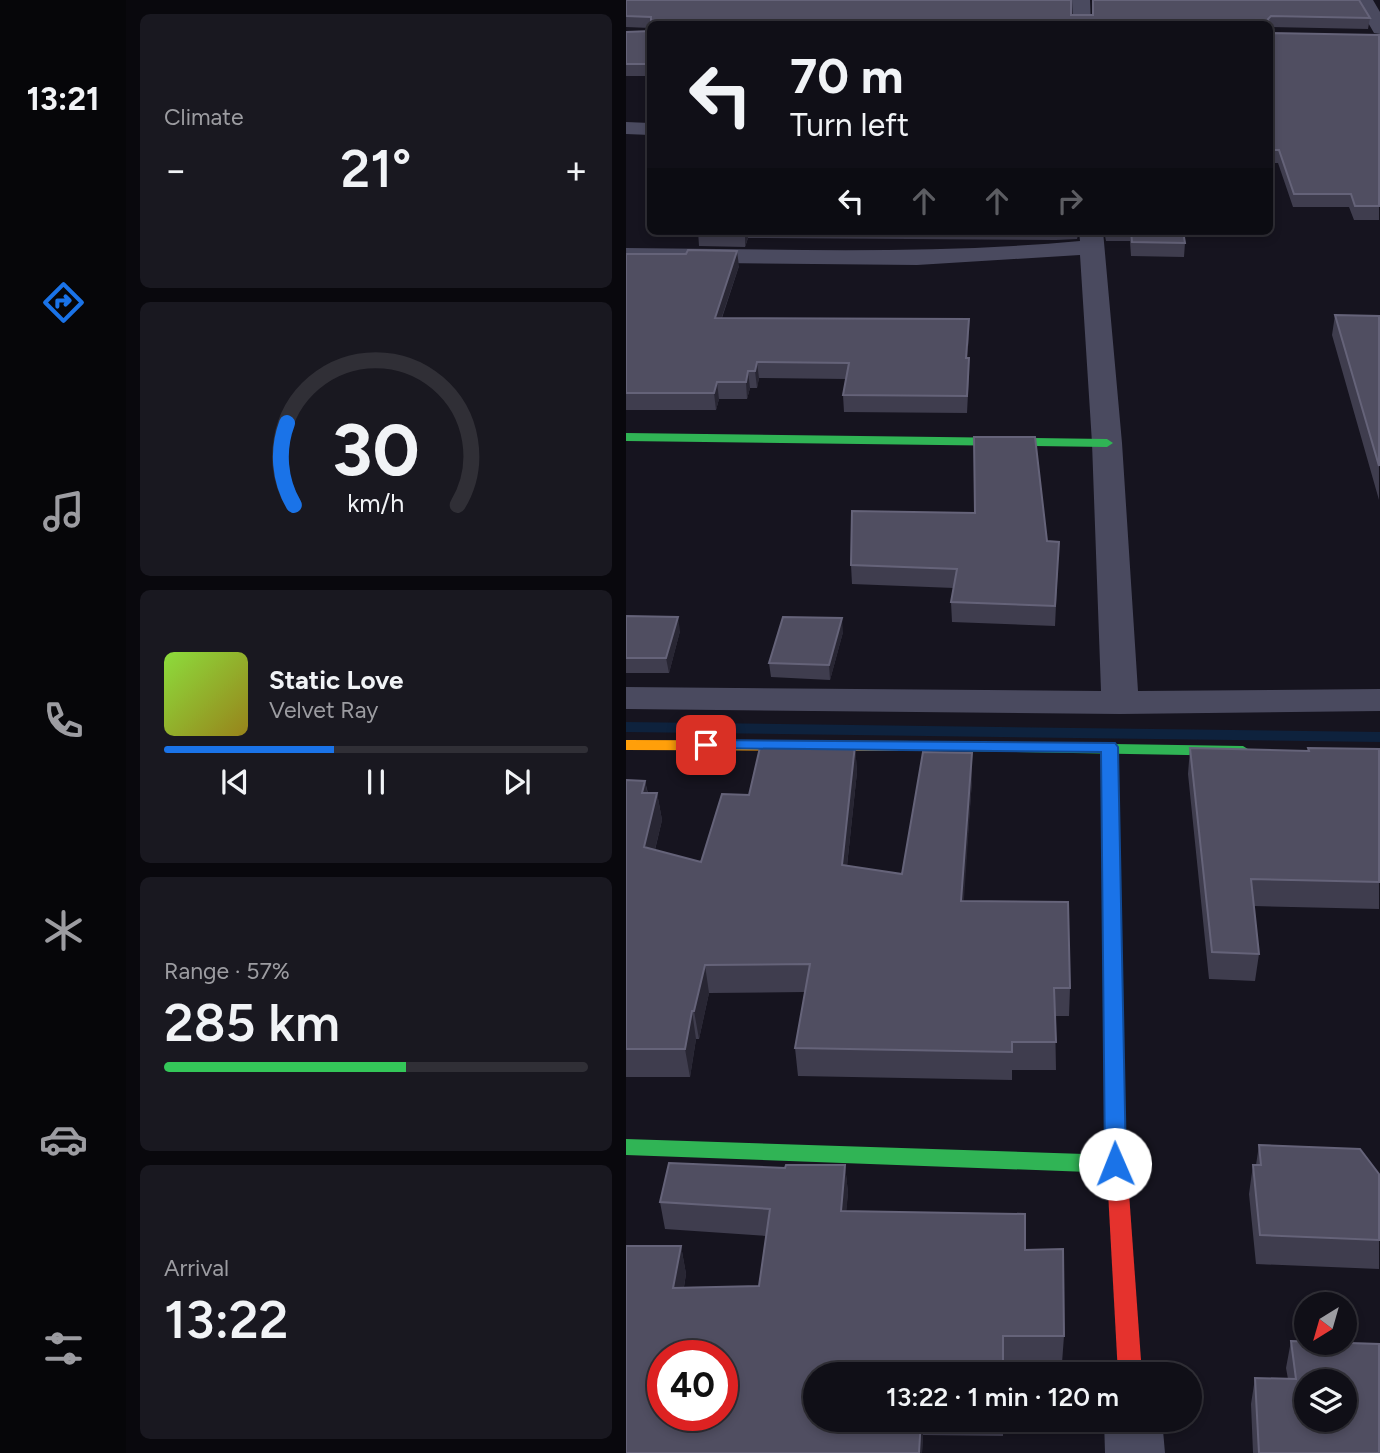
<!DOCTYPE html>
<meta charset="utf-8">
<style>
body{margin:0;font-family:Figtree,sans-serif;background:#191820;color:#f1f3f6;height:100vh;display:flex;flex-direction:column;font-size:26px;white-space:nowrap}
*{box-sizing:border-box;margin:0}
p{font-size:23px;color:#9c9ca1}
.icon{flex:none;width:38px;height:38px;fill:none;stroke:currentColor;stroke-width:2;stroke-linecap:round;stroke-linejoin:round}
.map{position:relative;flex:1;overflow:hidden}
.details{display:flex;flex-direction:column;gap:14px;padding:14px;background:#09080d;width:500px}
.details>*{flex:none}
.top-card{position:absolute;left:21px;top:21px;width:626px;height:214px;border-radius:10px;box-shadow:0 4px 10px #0003,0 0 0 2px #302f36;background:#100f17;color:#f1f3f6;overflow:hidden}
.needle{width:46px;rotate:217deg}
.buttons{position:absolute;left:668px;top:1292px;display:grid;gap:14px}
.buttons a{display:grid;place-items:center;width:63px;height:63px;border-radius:50%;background:#100f17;box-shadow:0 4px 10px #0003,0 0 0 2px #302f36;font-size:35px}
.speed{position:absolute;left:21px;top:1340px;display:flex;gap:14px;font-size:35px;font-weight:700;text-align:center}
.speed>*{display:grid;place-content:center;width:91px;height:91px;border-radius:50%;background:#100f17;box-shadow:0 4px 10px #0003,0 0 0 2px #302f36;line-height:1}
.speed .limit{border:10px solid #d22;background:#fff;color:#111}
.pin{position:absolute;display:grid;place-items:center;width:60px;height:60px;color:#fff;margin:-30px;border-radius:14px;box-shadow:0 4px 10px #0006}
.me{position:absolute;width:77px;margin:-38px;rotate:359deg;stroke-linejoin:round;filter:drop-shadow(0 0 5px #0008)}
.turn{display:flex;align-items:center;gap:24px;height:147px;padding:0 28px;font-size:32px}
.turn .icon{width:91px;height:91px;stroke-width:2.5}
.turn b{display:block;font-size:49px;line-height:60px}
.lanes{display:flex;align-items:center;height:66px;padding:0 28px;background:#0003;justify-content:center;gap:35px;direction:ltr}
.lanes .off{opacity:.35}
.big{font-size:52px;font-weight:600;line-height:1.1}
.details .card{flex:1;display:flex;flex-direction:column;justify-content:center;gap:10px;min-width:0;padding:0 24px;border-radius:10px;background:#191820}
.details .dial{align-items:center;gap:0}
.dial svg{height:182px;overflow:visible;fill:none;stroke:#302f36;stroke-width:7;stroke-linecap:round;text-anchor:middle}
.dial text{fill:#f1f3f6;stroke:none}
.song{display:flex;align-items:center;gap:21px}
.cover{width:84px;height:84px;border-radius:10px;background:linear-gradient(135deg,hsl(90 70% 55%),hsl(50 70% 35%))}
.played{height:7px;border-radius:4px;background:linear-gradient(90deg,#1a73e8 40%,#302f36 40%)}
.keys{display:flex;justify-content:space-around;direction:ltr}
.heat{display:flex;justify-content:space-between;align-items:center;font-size:38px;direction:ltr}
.charge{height:10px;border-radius:5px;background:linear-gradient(90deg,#34c759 57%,#302f36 0)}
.trip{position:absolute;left:177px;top:1362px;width:399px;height:70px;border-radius:35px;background:#100f17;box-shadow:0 4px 10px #0003,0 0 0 2px #302f36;font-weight:600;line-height:70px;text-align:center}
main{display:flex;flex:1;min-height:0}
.tab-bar{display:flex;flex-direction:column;width:126px;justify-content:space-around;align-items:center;background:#060609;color:#9c9ca1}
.tab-bar .icon{width:49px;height:49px}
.tab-bar .active{color:#1a73e8}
.tab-bar b{font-size:32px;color:#f1f3f6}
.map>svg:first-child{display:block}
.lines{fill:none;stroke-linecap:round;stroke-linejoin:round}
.stream{fill:#0e223d;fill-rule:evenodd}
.street{fill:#4a4a5f;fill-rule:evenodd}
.fast{fill:#30b455;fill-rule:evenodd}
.slow{fill:#ff9f0a;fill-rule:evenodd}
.jam{fill:#e5322d;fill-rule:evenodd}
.wall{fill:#3f3d4e}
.shaded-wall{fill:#282633}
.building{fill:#504e61;stroke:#656379;stroke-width:2;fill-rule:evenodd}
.route{fill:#1a73e8;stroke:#114b97;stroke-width:2}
</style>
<main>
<nav class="tab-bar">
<b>13:21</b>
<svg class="icon active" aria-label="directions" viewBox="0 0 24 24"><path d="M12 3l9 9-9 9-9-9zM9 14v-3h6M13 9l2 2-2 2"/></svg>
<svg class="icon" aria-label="music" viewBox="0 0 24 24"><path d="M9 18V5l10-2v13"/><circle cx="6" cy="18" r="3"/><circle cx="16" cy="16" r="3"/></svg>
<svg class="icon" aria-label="phone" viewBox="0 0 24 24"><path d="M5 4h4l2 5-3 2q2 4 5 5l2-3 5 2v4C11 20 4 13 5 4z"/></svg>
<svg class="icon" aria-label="climate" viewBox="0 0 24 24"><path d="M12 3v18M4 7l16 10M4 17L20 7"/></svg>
<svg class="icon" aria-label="car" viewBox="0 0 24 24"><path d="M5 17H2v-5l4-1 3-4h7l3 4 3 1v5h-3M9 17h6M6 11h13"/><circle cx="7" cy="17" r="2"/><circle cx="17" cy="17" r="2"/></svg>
<svg class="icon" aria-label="filters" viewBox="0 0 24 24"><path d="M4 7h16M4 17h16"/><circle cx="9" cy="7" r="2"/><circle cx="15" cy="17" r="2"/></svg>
</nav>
<section class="details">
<div class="card"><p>Climate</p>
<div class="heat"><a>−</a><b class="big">21°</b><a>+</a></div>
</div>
<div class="card dial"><svg viewBox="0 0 100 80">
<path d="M14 69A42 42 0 1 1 86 69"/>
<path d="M14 69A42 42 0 0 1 11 33" stroke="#1a73e8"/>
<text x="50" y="56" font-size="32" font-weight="700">30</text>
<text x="50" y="72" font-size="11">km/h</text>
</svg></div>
<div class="card">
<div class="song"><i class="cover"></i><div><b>Static Love</b><p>Velvet Ray</p></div></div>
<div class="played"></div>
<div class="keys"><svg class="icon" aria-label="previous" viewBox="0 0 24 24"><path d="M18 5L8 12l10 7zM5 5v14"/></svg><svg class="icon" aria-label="pause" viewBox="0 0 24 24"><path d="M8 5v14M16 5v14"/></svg><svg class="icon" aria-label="next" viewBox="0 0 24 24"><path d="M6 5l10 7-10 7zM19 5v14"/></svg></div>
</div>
<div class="card"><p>Range · 57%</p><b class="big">285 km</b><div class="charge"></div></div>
<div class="card"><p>Arrival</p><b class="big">13:22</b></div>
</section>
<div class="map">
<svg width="754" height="1453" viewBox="0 0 754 1453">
<rect width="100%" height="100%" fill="#16141f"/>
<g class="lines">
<!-- stream -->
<path class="stream" d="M0 722 754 732V742L0 732Z"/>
<!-- street -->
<path class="street" d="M446 0H464L465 24H447Z
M729 0H747L754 12V34L748 33Z
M0 122 24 123V135L0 134Z
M453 231H477L496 443 512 691 754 689V711L494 714 0 709V687L475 691 466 443 454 255 291 265 0 262V248C151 249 303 255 454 241Z
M478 1419H536L539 1453H479Z"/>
<!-- fast -->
<path class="fast" d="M0 433 481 439 487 443 481 447 0 441Z
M290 741 617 746 625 751 617 756 284 750 282 746 284 742Z
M0 1139 489 1155 496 1158 499 1164 496 1170 489 1173 0 1155Z"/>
<!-- slow -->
<path class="slow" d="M0 740 290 741 298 746 290 751 0 750Z
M483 742 491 747 499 1137 496 1143 489 1145 482 1143 479 1137 475 747Z"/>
<!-- jam -->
<path class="jam" d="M489 1129 496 1131 499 1137 516 1374H492L479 1137 482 1131Z"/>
</g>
<!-- wall -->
<path class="wall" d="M0 0 445 15H466V0H733L744 18 742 29 644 27 24 28 0 27Z
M24 31V76H0V32Z
M644 33 753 35V220H728L723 207H667L652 163H644Z
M72 231H453L451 239 430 240 122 238 119 247 73 246Z
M478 231H557L559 243 558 257 505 256 504 241H480Z
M0 254 113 266 96 318 343 335 341 358H343V374L341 413 218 412 217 395 220 379 133 378 131 388H124L121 399H93L90 410H0Z
M709 315 753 316V500L706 335Z
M421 541 433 542 429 626 326 622 325 602 328 588 226 584 225 565Z
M0 616 54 631 43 673H0Z
M217 632 204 680 145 677 143 663Z
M229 745 231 772 221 866 276 874 346 753V780L337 901 444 988 443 1016H429L430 1070H386V1080L172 1076 169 1048 179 992 83 993 73 1039H70L64 1077H0V780L19 781 22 793H31L36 820 29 850 75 862 123 795Z
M564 748 682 751V748L753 749V909L628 906 633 954 629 981 583 979 562 774Z
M633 1145 753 1174V1269L630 1264 623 1194 627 1165H630Z
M219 1165 222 1193 220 1211 399 1250 438 1336 436 1363 377 1364 189 1419H377V1436L297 1435 296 1453H0L55 1246 60 1274 58 1287 133 1286 140 1236 39 1229 34 1202 159 1168Z
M665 1341 753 1453H627L625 1404 629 1378 662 1379 660 1368Z"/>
<!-- shaded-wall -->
<path class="shaded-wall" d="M119 231H121L122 238 119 247Z
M111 251 113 266 90 334 89 318Z
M343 319V335L340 374V358Z
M131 362 133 378 131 388 129 371Z
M122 371 124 388 121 399 120 382Z
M91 382 93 399 90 410 88 393Z
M52 617 54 631 43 673 40 658Z
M216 618 217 632 204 680 203 665Z
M229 745 231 772 218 893 216 865Z
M346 753V780L336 929 335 901Z
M19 781 24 808 16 793Z
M31 793 36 820 23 874 18 847Z
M79 965 83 993 73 1039 68 1011Z
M66 1011 70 1039 64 1077 59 1049Z
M219 1165 222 1193 218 1239 215 1211Z
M55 1246 60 1274 53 1315 47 1288Z
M295 1419H296L297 1435 296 1453H293Z"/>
<!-- building -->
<path class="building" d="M0 0H445V15H467V0H733L744 18 645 16 642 19 643 24H25V17L0 16Z
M24 31V64H0V32Z
M644 33 753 35V206H729L725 194H668L653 150H644Z
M72 231H119L118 233 71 232Z
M505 231H557L559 243 506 242Z
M62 250 111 251 89 318 343 319 340 358H343L341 396 217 395 223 363 131 362 129 371H122L120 382H91L88 393H0V254H60Z
M709 315 753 316V466Z
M348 437H409L421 541 433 542 429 606 325 602 331 569 225 565 226 511 349 513Z
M0 616 52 617 40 658H0Z
M157 617 216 618 203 665 143 663Z
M135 743 229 745 216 865 276 874 297 752 346 753 335 901 442 902 444 988H428L430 1042H386V1052L169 1048 184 964 79 965 68 1011H66L59 1049H0V780L19 781 16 793H31L18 847 75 862 96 794 123 795Z
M564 748 683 751 682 748 753 749V882L625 879 633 954 586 952Z
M633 1145 734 1149 753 1174V1240L634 1235 627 1165H635Z
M43 1163 159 1168 160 1165H219L215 1211 399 1214V1250L437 1249 438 1336H377V1374H189V1419H295L293 1453H0V1246H55L47 1288 133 1286 144 1209 34 1202ZM37 1356H96V1416H37Z
M665 1341 753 1344V1453H633L629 1378 670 1379ZM681 1381H719V1419H681Z"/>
<!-- route -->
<path class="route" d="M80 740 489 743 492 747 500 1164 497 1171 489 1173 482 1171 479 1164 475 752 75 748 72 745 75 741Z"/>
</svg>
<div class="buttons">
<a><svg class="needle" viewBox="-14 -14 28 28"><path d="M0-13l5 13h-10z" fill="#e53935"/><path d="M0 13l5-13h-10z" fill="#9c9ca1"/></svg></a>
<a><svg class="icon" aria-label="layers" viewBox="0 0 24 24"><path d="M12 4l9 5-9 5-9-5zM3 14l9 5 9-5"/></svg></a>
</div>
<div class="speed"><div class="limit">40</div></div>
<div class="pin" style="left:80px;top:745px;background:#d93025"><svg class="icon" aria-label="arrive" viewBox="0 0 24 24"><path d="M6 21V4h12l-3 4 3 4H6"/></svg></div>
<svg class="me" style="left:489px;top:1164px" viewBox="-20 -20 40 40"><circle r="19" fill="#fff"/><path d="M0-13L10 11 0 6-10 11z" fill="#1a73e8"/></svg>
<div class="trip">13:22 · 1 min · 120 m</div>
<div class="top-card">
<div class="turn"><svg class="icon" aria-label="left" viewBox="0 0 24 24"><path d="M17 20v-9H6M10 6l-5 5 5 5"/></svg><div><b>70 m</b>Turn left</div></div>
<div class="lanes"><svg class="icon" aria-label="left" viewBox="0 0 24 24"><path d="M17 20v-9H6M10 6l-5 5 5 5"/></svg><svg class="icon off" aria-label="ahead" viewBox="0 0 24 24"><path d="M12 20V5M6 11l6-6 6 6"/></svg><svg class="icon off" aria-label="ahead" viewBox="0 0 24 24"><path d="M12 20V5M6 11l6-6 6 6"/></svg><svg class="icon off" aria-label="right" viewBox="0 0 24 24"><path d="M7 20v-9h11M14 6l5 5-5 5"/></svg></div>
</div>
</div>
</main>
